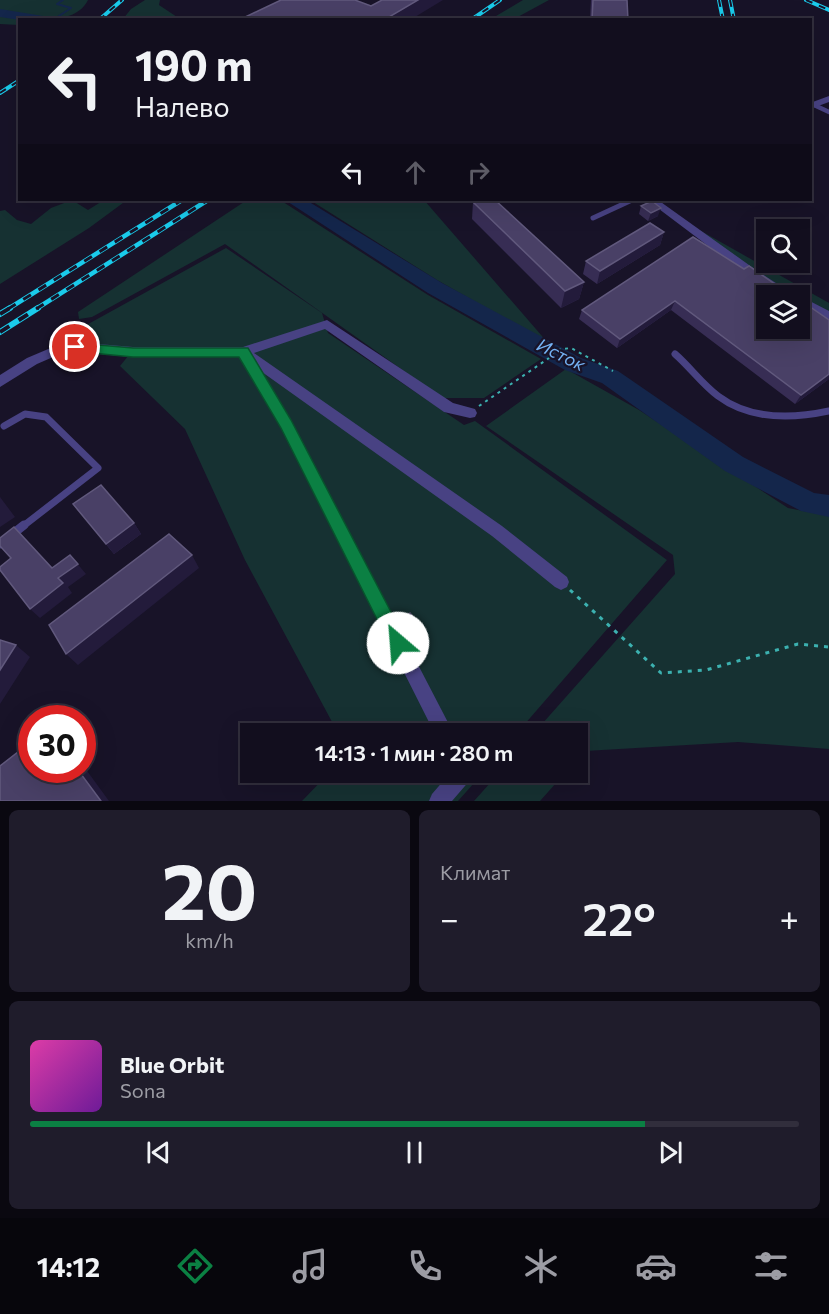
<!DOCTYPE html>
<html lang="ru">
<meta charset="utf-8">
<style>
body{margin:0;font-family:Commissioner,sans-serif;background:#1f1c2b;color:#f1f3f6;height:100vh;display:flex;flex-direction:column;font-size:22px;white-space:nowrap}
*{box-sizing:border-box;margin:0}
p{font-size:20px;color:#9c9ca4}
.icon{flex:none;width:33px;height:33px;fill:none;stroke:currentColor;stroke-width:2;stroke-linecap:round;stroke-linejoin:round}
.map{position:relative;height:801px;overflow:hidden}
.panel{display:flex;flex-direction:column;gap:9px;padding:9px;background:#0a0810;flex:1}
.panel>*{flex:none}
.guide{position:absolute;left:18px;top:18px;width:794px;height:183px;border-radius:0px;box-shadow:0 6px 24px #0002,0 0 0 2px #312e3c;background:#120e1e;color:#f1f3f6;overflow:hidden}
.buttons{position:absolute;left:756px;top:219px;display:grid;gap:12px}
.buttons a{display:grid;place-items:center;width:54px;height:54px;border-radius:0px;background:#120e1e;box-shadow:0 6px 24px #0002,0 0 0 2px #312e3c;font-size:30px}
.speed{position:absolute;left:18px;top:705px;display:flex;gap:12px;font-size:30px;font-weight:700;text-align:center}
.speed>*{display:grid;place-content:center;width:78px;height:78px;border-radius:50%;background:#120e1e;box-shadow:0 6px 24px #0002,0 0 0 2px #312e3c;line-height:1}
.speed .limit{border:9px solid #d22;background:#fff;color:#111}
.pin{position:absolute;display:grid;place-items:center;width:51px;height:51px;color:#fff;margin:-26px;border:3px solid #fff;border-radius:50%;box-shadow:0 2px 6px #0007}
.me{position:absolute;width:66px;margin:-33px;rotate:333deg;stroke-linejoin:round;filter:drop-shadow(0 0 4px #0008)}
.turn{display:flex;align-items:center;gap:21px;height:126px;padding:0 18px;font-size:27px}
.turn .icon{width:78px;height:78px;stroke-width:2.5}
.turn b{display:block;font-size:42px;line-height:51px}
.lanes{display:flex;align-items:center;height:57px;padding:0 18px;background:#0003;justify-content:center;gap:30px;direction:ltr}
.lanes .off{opacity:.35}
.big{font-size:45px;font-weight:600;line-height:1.1}
.panel .tile{flex:1;display:flex;flex-direction:column;justify-content:center;gap:9px;min-width:0;padding:0 21px;border-radius:9px;background:#1f1c2b}
.panel .dial{align-items:center;gap:0}
.dial b{font-size:78px;line-height:1}
.song{display:flex;align-items:center;gap:18px}
.cover{width:72px;height:72px;border-radius:9px;background:linear-gradient(135deg,hsl(320 70% 55%),hsl(280 70% 35%))}
.played{height:6px;border-radius:3px;background:linear-gradient(90deg,#0b8043 80%,#312e3c 80%)}
.keys{display:flex;justify-content:space-around;direction:ltr}
.heat{display:flex;justify-content:space-between;align-items:center;font-size:33px;direction:ltr}
.panel .tiles{flex:1;display:grid;gap:9px;grid-template-columns:1fr 1fr}
.tile:last-child{grid-column:span 2}
.trip{position:absolute;left:240px;top:723px;width:348px;height:60px;border-radius:0px;background:#120e1e;box-shadow:0 6px 24px #0002,0 0 0 2px #312e3c;font-weight:600;line-height:60px;text-align:center}
.tabs{display:flex;height:96px;justify-content:space-around;align-items:center;background:#07060c;color:#9c9ca4}
.tabs .icon{width:42px;height:42px}
.tabs .on{color:#0b8043}
.tabs b{font-size:27px;color:#f1f3f6}
.map>svg:first-child{display:block}
.green{fill:#163132}
.lines{fill:none;stroke-linecap:round;stroke-linejoin:round}
.stream{stroke:#14264b;stroke-width:2}
.river{fill:#14264b;fill-rule:evenodd}
.path-far1{stroke:#3cb1b0;stroke-width:2;stroke-dasharray:3 4.5;stroke-linecap:butt}
.path{stroke:#3cb1b0;stroke-width:3;stroke-dasharray:4 6;stroke-linecap:butt}
.lane-far3{stroke:#484283;stroke-width:4.5}
.lane-far2{stroke:#484283;stroke-width:5}
.lane-far1{stroke:#484283;stroke-width:7}
.lane{stroke:#484283;stroke-width:9}
.street{fill:#484283;fill-rule:evenodd}
.rail-far2-casing{stroke:#1acbeb;stroke-width:4}
.rail-far1-casing{stroke:#1acbeb;stroke-width:4.5}
.rail-casing{stroke:#1acbeb;stroke-width:6}
.rail-far2{stroke:#181328;stroke-width:2;stroke-dasharray:7;stroke-linecap:butt}
.rail-far1{stroke:#181328;stroke-width:3;stroke-dasharray:9;stroke-linecap:butt}
.rail{stroke:#181328;stroke-width:4;stroke-dasharray:11;stroke-linecap:butt}
.wall{fill:#372d54}
.shaded-wall{fill:#231b3b}
.building{fill:#494066;stroke:#61597d;stroke-width:1.5}
.route{fill:#0b8043;stroke:#07532c;stroke-width:1.5}
.labels{text-anchor:middle;stroke-width:4.5;stroke-linejoin:round;paint-order:stroke}
.water-label{font-size:18px;font-style:italic;fill:#74b1f3;stroke:#181328}
</style>
<div class="map">
<svg width="829" height="801" viewBox="0 0 829 801">
<rect width="100%" height="100%" fill="#181328"/>
<!-- green -->
<path class="green" d="M0 0H88C77 23 41 20 20 20L19 25 0 24Z
M145 0H160L159 5 180 19H123L131 9Z
M523 0H549L514 19H491Z
M72 200 88 210 104 200H127L89 228 0 284V211L5 210 17 220 31 224 51 208Z
M247 200H280L428 295 541 359 484 398H442L225 244 92 317 79 319 78 312Z
M310 200H424L548 343 437 280Z
M694 227 829 303V316L800 300V296L790 295Z
M226 248 322 313 328 333 464 425 475 421 667 560 517 733H338L245 560 185 429 120 366 133 350 72 343 81 328Z
M566 369 639 410 788 508 829 516V749L738 742 585 751 578 758V734L534 733 675 574 673 555 486 426Z
M329 773H483L458 801H302Z
M499 773V772L565 773 540 801H474Z"/>
<g class="lines">
<!-- stream -->
<path class="stream" d="M53 20 71 8 57 4 63 0"/>
<!-- river -->
<path class="river" d="M0 9 43 16 49 20H20L0 17Z
M285 200H306L442 283 581 358 618 371 743 457 814 493 829 495V517L801 511 725 471 602 383 565 370 428 293Z"/>
<!-- path-far1 -->
<path class="path-far1" d="M479 406 549 358 555 350 571 348 613 371"/>
<!-- path -->
<path class="path" d="M570 590 661 673 706 670 798 644 829 647"/>
<!-- lane-far3 -->
<path class="lane-far3" d="M814 105 829 112"/>
<!-- lane-far2 -->
<path class="lane-far2" d="M593 218 632 200"/>
<!-- lane-far1 -->
<path class="lane-far1" d="M675 354C690 367 702 384 718 396 750 420 792 419 829 411
M4 426 25 414 46 417 98 468 22 527"/>
<!-- lane -->
<path class="lane" d="M0 544 24 525"/>
<!-- street -->
<path class="street" d="M829 96V102L810 109V103Z
M647 200H658L756 270 796 296H780L748 276Z
M800 296 829 311V320L800 305Z
M327 320 453 403 475 409 477 413 475 417 470 418 444 412 325 329 254 353 502 526 567 577 569 582 567 587 561 590 555 587 492 536 262 372 291 420 454 734H435L281 428 239 357H133L75 352 60 354 37 364 0 387V375L27 358 53 347 75 342 133 347H243Z
M451 772H473L471 779 452 801H429L432 794Z"/>
<defs>
<path id="rail-far2" d="M719 0 723 20
M730 0 734 20
M806 0 829 10
M99 20 122 0
M471 20 500 0
M0 93 20 80"/>
<path id="rail-far1" d="M8 309 182 200
M36 309 208 200"/>
<path id="rail" d="M0 314 10 308
M0 332 38 308"/>
</defs>
<!-- rail-far2 casing -->
<use href="#rail-far2" class="rail-far2-casing"/>
<!-- rail-far1 casing -->
<use href="#rail-far1" class="rail-far1-casing"/>
<!-- rail casing -->
<use href="#rail" class="rail-casing"/>
<!-- rail-far2 -->
<use href="#rail-far2" class="rail-far2"/>
<!-- rail-far1 -->
<use href="#rail-far1" class="rail-far1"/>
<!-- rail -->
<use href="#rail" class="rail"/>
</g>
<!-- wall -->
<path class="wall" d="M591 0H627L628 20H590Z
M473 202 584 282 579 299 561 308 472 219Z
M641 206 658 216 648 221 639 214Z
M664 232 660 245 597 284 583 274 586 261Z
M744 269 829 320V379L795 404 671 310 617 348 579 319 582 310Z
M73 504 134 523 141 534 114 554Z
M401 620 419 625V628L410 635 401 623Z"/>
<!-- shaded-wall -->
<path class="shaded-wall" d="M418 0H443L410 20H384Z
M661 208 658 216 648 221 651 213Z
M664 232 660 245 597 284 600 271Z
M584 282 579 299 561 308 565 291Z
M675 301 671 310 617 348 620 339Z
M829 374V379L795 404 801 395Z
M0 497 15 517 0 527Z
M134 523 141 534 114 554 106 544Z
M70 555 86 574 68 587 72 593 40 618 30 609 58 578Z
M192 555 199 568 78 665 66 654Z
M419 625V628L410 635V632Z
M16 645 30 657 0 704V670Z
M82 764 109 801H101L78 770H82Z"/>
<!-- building -->
<path class="building" d="M281 0H355L371 6 382 0H418L384 20H239Z
M593 0H627L628 20H592Z
M479 200H495L584 282 565 291 473 202Z
M652 201 661 208 651 213 641 206Z
M650 223 664 232 600 271 586 261Z
M693 237 744 269 749 266 792 296H766V328H800V300L829 320V374L801 395 675 301 620 339 582 310Z
M101 485 134 523 106 544 73 504Z
M14 527 52 568 70 555 78 564 58 578 63 583 30 609 0 570V567L11 558 0 546V538Z
M169 534 192 555 66 654 49 625Z
M410 613 419 625 410 632 401 620Z
M0 640 16 645 0 670Z
M32 741V770H78L101 801H0V766Z"/>
<!-- route -->
<path class="route" d="M75 343 133 348H248L291 420 404 637 407 643 404 649 398 652 392 649 281 428 239 357H133L71 351 69 347Z"/>
<g class="labels">
<!-- water labels -->
<g class="water-label">
<text transform="translate(561 355) rotate(26)" y="6">Исток</text>
</g>
</g>
</svg>
<div class="buttons">
<a><svg class="icon" aria-label="search" viewBox="0 0 24 24"><circle cx="10" cy="10" r="6"/><path d="M15 15l6 6"/></svg></a>
<a><svg class="icon" aria-label="layers" viewBox="0 0 24 24"><path d="M12 4l9 5-9 5-9-5zM3 14l9 5 9-5"/></svg></a>
</div>
<div class="speed"><div class="limit">30</div></div>
<div class="pin" style="left:75px;top:347px;background:#d93025"><svg class="icon" aria-label="arrive" viewBox="0 0 24 24"><path d="M6 21V4h12l-3 4 3 4H6"/></svg></div>
<svg class="me" style="left:398px;top:643px" viewBox="-20 -20 40 40"><circle r="19" fill="#fff"/><path d="M0-13L10 11 0 6-10 11z" fill="#0b8043"/></svg>
<div class="trip">14:13 · 1 мин · 280 m</div>
<div class="guide">
<div class="turn"><svg class="icon" aria-label="left" viewBox="0 0 24 24"><path d="M17 20v-9H6M10 6l-5 5 5 5"/></svg><div><b>190 m</b>Налево</div></div>
<div class="lanes"><svg class="icon" aria-label="left" viewBox="0 0 24 24"><path d="M17 20v-9H6M10 6l-5 5 5 5"/></svg><svg class="icon off" aria-label="ahead" viewBox="0 0 24 24"><path d="M12 20V5M6 11l6-6 6 6"/></svg><svg class="icon off" aria-label="right" viewBox="0 0 24 24"><path d="M7 20v-9h11M14 6l5 5-5 5"/></svg></div>
</div>
</div>
<section class="panel">
<div class="tiles">
<div class="tile dial"><b>20</b><p>km/h</p></div>
<div class="tile"><p>Климат</p>
<div class="heat"><a>−</a><b class="big">22°</b><a>+</a></div>
</div>
<div class="tile">
<div class="song"><i class="cover"></i><div><b>Blue Orbit</b><p>Sona</p></div></div>
<div class="played"></div>
<div class="keys"><svg class="icon" aria-label="previous" viewBox="0 0 24 24"><path d="M18 5L8 12l10 7zM5 5v14"/></svg><svg class="icon" aria-label="pause" viewBox="0 0 24 24"><path d="M8 5v14M16 5v14"/></svg><svg class="icon" aria-label="next" viewBox="0 0 24 24"><path d="M6 5l10 7-10 7zM19 5v14"/></svg></div>
</div>
</div>
</section>
<nav class="tabs">
<b>14:12</b>
<svg class="icon on" aria-label="directions" viewBox="0 0 24 24"><path d="M12 3l9 9-9 9-9-9zM9 14v-3h6M13 9l2 2-2 2"/></svg>
<svg class="icon" aria-label="music" viewBox="0 0 24 24"><path d="M9 18V5l10-2v13"/><circle cx="6" cy="18" r="3"/><circle cx="16" cy="16" r="3"/></svg>
<svg class="icon" aria-label="phone" viewBox="0 0 24 24"><path d="M5 4h4l2 5-3 2q2 4 5 5l2-3 5 2v4C11 20 4 13 5 4z"/></svg>
<svg class="icon" aria-label="climate" viewBox="0 0 24 24"><path d="M12 3v18M4 7l16 10M4 17L20 7"/></svg>
<svg class="icon" aria-label="car" viewBox="0 0 24 24"><path d="M5 17H2v-5l4-1 3-4h7l3 4 3 1v5h-3M9 17h6M6 11h13"/><circle cx="7" cy="17" r="2"/><circle cx="17" cy="17" r="2"/></svg>
<svg class="icon" aria-label="filters" viewBox="0 0 24 24"><path d="M4 7h16M4 17h16"/><circle cx="9" cy="7" r="2"/><circle cx="15" cy="17" r="2"/></svg>
</nav>
